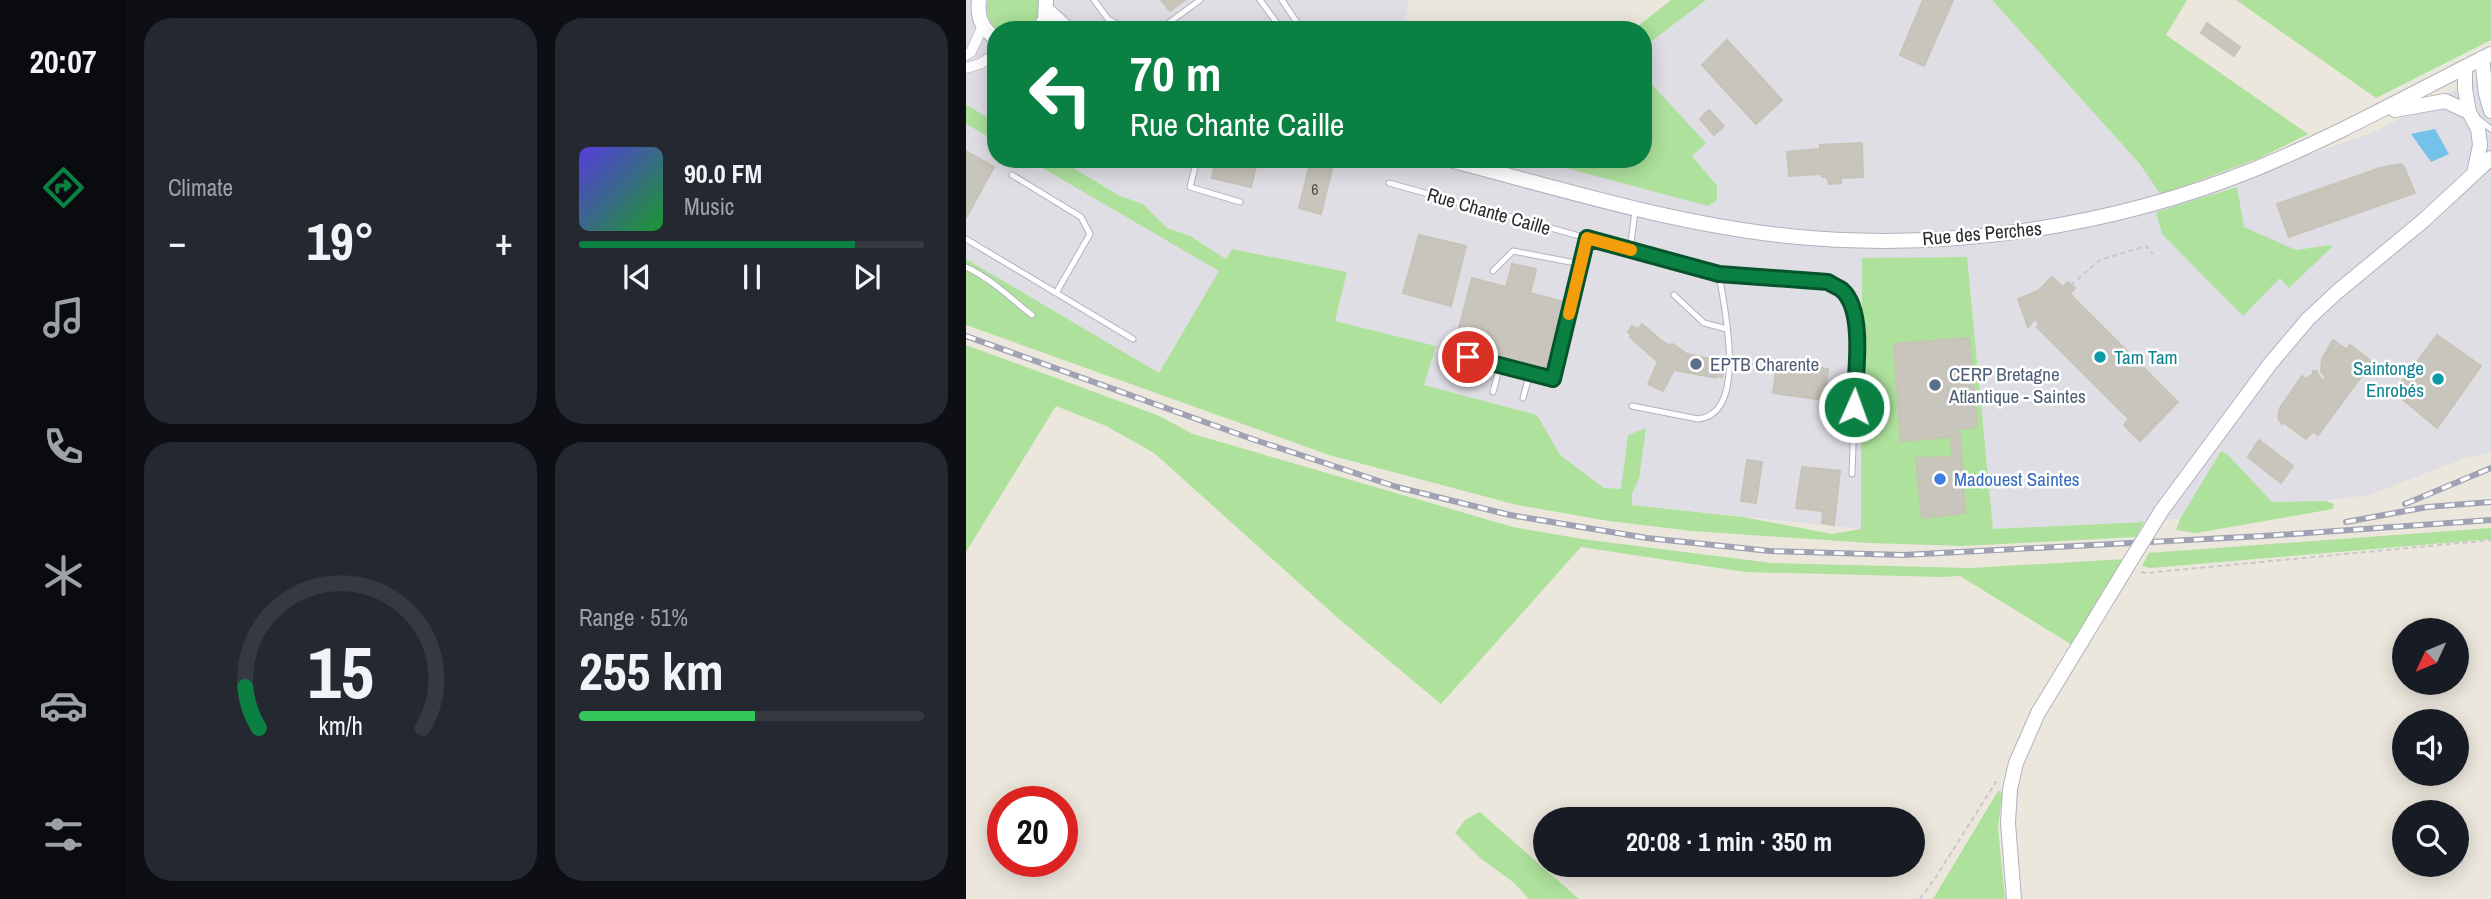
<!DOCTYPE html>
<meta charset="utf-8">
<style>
body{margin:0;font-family:"Archivo Narrow",sans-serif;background:#242831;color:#f1f3f6;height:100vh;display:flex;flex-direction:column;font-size:26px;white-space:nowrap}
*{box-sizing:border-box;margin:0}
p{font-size:23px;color:#9ea1a6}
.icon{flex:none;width:38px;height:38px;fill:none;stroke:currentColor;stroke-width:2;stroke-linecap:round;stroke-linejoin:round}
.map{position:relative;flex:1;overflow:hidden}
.drawer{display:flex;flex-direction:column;gap:18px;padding:18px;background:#0d0f14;width:840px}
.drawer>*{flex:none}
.banner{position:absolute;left:21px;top:21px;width:665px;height:147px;border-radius:28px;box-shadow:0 4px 18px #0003;background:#0b8043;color:#fff;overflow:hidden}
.needle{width:46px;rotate:226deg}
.tools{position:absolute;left:1426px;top:618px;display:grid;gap:14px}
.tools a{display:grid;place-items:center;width:77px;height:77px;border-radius:50%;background:#171b24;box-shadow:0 4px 18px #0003;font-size:35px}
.speed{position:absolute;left:21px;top:786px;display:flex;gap:14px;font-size:35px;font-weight:700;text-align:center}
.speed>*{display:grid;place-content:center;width:91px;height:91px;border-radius:50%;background:#171b24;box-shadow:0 4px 18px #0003;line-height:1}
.speed .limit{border:10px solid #d22;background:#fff;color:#111}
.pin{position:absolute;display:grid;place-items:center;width:60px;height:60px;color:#fff;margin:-30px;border:4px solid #fff;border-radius:50%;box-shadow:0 2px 7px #0007}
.me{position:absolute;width:77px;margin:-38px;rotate:2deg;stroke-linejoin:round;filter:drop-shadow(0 0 5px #0008)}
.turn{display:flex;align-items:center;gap:24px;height:147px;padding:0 28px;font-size:32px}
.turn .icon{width:91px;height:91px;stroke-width:2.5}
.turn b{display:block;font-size:49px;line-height:60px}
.big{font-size:52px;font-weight:700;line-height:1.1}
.drawer .widget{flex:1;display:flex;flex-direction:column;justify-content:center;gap:10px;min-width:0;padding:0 24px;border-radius:28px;background:#242831}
.drawer .dial{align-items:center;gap:0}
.dial svg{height:182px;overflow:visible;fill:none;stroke:#363941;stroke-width:7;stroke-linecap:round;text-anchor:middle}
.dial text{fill:#f1f3f6;stroke:none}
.song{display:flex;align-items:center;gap:21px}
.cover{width:84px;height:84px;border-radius:10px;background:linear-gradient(135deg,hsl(250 70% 55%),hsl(130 70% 35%))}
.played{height:7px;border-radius:4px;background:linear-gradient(90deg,#0b8043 80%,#363941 80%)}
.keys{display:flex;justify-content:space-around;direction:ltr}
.heat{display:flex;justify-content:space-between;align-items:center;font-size:38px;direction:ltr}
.charge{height:10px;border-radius:5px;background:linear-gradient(90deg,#34c759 51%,#363941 0)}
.drawer .tiles{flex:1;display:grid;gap:18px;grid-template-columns:repeat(2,1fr)}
.trip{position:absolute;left:567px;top:807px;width:392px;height:70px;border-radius:35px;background:#171b24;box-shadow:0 4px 18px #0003;font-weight:700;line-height:70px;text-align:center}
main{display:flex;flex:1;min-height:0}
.dock{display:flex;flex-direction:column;width:126px;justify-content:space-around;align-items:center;background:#090b0e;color:#9ea1a6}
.dock .icon{width:49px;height:49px}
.dock .active{color:#0b8043}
.dock b{font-size:32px;color:#f1f3f6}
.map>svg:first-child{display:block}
.industrial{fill:#e0dee5}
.green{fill:#aee19c}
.water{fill:#74c2ea}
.building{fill:#c8c5bc;stroke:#c7c3b7;stroke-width:2}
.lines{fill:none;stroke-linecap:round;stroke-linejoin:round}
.lane-casing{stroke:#b1b2be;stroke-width:7}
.street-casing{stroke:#b1b2be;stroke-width:11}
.secondary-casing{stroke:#b1b2be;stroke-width:16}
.path{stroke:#c8c8c8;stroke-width:2;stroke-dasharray:5 3.5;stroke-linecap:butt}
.lane{stroke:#fff;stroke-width:5}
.street{stroke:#fff;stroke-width:10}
.secondary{stroke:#fff;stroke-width:14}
.rail-casing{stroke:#a0a2b4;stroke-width:6}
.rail{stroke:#fff;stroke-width:3.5;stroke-dasharray:10;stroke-linecap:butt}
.secondary-bridge-casing{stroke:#b1b2be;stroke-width:16;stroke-linecap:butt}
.secondary-bridge{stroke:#fff;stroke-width:14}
.route-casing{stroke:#07532c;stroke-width:18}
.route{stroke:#0b8043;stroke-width:12}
.slow{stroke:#f59e0b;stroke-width:12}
.culture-dot{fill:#0f9aa8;stroke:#fff;stroke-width:2.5}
.service-dot{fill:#5c6f8a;stroke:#fff;stroke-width:2.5}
.shop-dot{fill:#3f7fe0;stroke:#fff;stroke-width:2.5}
.labels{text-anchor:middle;stroke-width:5;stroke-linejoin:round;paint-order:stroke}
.number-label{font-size:16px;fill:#52524f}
.street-label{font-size:19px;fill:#2b2b2b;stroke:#fff}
.culture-label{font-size:19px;fill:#0d838f;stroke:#fff;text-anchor:start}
.service-label{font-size:19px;fill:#4e5e75;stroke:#fff;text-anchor:start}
.shop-label{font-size:19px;fill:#366cbe;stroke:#fff;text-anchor:start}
</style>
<main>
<nav class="dock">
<b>20:07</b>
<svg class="icon active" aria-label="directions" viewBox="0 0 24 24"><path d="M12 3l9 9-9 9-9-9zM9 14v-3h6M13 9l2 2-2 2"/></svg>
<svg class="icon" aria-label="music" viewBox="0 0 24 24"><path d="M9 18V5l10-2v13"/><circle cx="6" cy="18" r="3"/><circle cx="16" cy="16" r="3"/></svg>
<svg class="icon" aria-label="phone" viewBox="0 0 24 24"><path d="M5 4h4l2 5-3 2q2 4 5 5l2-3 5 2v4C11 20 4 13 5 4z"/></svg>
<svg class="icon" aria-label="climate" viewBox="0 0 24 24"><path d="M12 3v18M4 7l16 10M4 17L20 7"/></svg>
<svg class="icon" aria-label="car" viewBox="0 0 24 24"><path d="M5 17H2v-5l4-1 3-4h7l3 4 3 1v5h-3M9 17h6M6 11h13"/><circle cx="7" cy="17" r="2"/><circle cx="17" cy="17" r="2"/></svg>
<svg class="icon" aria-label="filters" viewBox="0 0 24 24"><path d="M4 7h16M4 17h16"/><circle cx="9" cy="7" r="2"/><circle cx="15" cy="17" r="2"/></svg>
</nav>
<section class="drawer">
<div class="tiles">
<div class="widget"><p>Climate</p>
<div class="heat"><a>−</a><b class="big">19°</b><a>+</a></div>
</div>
<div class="widget">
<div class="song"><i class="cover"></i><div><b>90.0 FM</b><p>Music</p></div></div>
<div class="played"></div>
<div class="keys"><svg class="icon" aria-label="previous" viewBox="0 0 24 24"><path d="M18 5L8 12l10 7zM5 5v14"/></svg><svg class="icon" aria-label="pause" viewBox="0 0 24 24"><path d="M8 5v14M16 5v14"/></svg><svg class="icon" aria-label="next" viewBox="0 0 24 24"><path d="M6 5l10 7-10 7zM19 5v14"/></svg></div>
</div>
<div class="widget dial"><svg viewBox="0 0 100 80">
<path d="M14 69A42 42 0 1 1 86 69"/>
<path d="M14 69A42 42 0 0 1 8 51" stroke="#0b8043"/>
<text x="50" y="56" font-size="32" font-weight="700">15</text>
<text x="50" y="72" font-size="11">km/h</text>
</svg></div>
<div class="widget"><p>Range · 51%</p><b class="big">255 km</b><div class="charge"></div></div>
</div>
</section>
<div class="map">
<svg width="1525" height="899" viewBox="0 0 1525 899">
<rect width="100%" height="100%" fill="#ece7dd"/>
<!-- industrial -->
<path class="industrial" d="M0 0H443L436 30H30V159H677V30H667L705 0H1026L1173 163 1202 204 1408 132 1525 71V453L1502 457 1403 495 1260 514 1178 522 1027 529 1001 257 895 529 669 505 555 483 571 415 458 385 470 346 369 321 381 272 266 249 193 374 0 259Z"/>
<!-- green -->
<path class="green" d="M22 0H74C76 10 74 22 66 30H31C22 21 19 12 22 0Z
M705 0H740L679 46 677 64V30H667Z
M1026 0H1221L1200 35 1342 134 1296 157 1195 195 1173 163Z
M1270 0H1525V40L1410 98Z
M677 75 740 143 726 156 751 186V200L742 206 566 159H677Z
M0 105 30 122V141L0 124Z
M61 159H92L154 196 177 204 201 228 224 236 260 259 266 249 381 272 369 321 470 346 458 385 571 415 594 455 638 488 655 489 662 435 680 428 673 479 666 493V505L777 517 866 534 895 529 896 258 1001 257 1027 529 1178 522 1170 537 997 546 903 543 726 531 643 521 551 505 363 455 0 325V259L193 373 253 271Z
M1271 187 1278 227 1330 250 1365 245 1366 247 1323 288 1314 278 1277 316 1196 234 1190 212Z
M0 345 191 415 227 434 547 527 616 539 806 563 1004 568 1160 559 1106 645 994 576 976 577 779 572 615 547 475 704 373 619 188 453 140 426 90 406 0 552Z
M1255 451 1262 455 1306 502 1360 501 1368 504 1367 509 1230 533 1210 530 1214 519Z
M1525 528V539L1184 568 1176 566 1183 553Z
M1032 791H1035L1036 796 1032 828 1039 899H967Z
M514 812 613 899H563L547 882 514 858 489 833 500 819Z"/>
<!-- water -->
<path class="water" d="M1469 129 1483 154 1465 162 1445 134Z"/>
<!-- building -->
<path class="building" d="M195 0H219L204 11Z
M957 0H987L958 66 934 55Z
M1241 23 1274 47 1268 56 1235 33Z
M761 40 816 100 790 124 736 65Z
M743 110 758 126 748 135 734 119Z
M896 143 897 177 875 178V183L863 184 861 177H856V174L823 176 821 152 854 149V145Z
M0 151 28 167 0 218Z
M250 159H292L285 187 246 178Z
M344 163 366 169 355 214 333 208Z
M1435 164 1438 167 1449 193 1323 237 1311 204 1414 168Z
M453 235 500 246 485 306 437 293Z
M546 264 570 269 568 278 562 277 563 272 561 267 556 266 551 269 550 274 544 272Z
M556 266 561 267 563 272 562 277 568 278 564 293 598 302 581 370 488 347 506 278 540 287 544 272 550 274 551 269Z
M1086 277 1097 287 1102 282 1105 285 1109 288 1104 294 1212 402 1174 441 1158 425 1163 419 1071 327 1073 324 1069 319 1062 327 1052 299 1072 291Z
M676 324 697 342 703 345 707 344 721 354 754 361 752 368 758 369 756 377 751 376 750 378 708 370 697 391 682 384 692 362 664 337 666 335 662 332 666 326 672 329Z
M1471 335 1515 366 1471 428 1428 392Z
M1003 338 1011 427 992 429 994 436 935 441 928 344Z
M1367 340 1381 350 1373 360 1369 357 1374 350 1364 352 1356 359Z
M1384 345 1406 362 1352 435 1347 431 1340 439 1317 422 1316 424 1312 418 1314 408 1336 376 1340 379 1347 374V371H1350L1357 382 1360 377 1355 371 1356 359 1364 352 1374 350 1369 357 1373 360Z
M843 366 862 369 858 400 807 393 810 370 842 374Z
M985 436H994L999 513 956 518 950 458 986 457Z
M1293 440 1327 466 1315 483 1282 457Z
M781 460 796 462 790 503 775 501Z
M836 467 874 471 868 525 856 523 857 511 830 508Z"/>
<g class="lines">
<defs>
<path id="lane" d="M128 0 142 19 161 30
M294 0 316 30
M316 0 336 30
M193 30 234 0
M1511 118 1525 129
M231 159 224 187 274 202
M46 175 115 217 124 234 90 293
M423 183 664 250 669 211
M0 239 167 339
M664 250 753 274 862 282C884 294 885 304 891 328L886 474
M0 267C26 279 44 298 66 315
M527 271 547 251 615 264
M708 295 738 323 761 329
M497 382 502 357 587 379 621 238
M527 392 534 365
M557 398 564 373
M666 406 732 419C783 414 758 307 753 274"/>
<path id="street" d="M0 55 5 52 17 26
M0 68 14 64 30 54"/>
<path id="secondary" d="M13 0C11 16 15 29 30 38
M81 10 103 30
M73 30 79 19 80 0
M1516 58 1520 94 1525 111
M1499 68V89L1503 112 1512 129 1514 145 1508 174
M1429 110 1479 101 1503 112
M480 159C592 188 706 224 822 236 978 252 1143 228 1289 169 1370 136 1447 93 1525 54
M1196 510 1304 364 1342 319 1371 292 1458 220 1525 158
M1048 899 1042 823 1044 789 1050 763 1072 713 1165 560"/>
</defs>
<!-- lane casing -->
<use href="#lane" class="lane-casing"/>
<!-- street casing -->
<use href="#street" class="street-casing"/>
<!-- secondary casing -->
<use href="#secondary" class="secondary-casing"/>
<!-- path -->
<path class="path" d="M1105 285 1134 260 1180 246 1187 254
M1175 572 1180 573 1525 540
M954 899 970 877 1033 777"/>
<!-- lane -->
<use href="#lane" class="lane"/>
<!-- street -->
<use href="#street" class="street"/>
<!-- secondary -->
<use href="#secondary" class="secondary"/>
<defs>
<path id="rail" d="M0 336 286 439 431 487 544 515 681 538 804 551 937 555 1297 536 1525 520
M1439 504 1525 468
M1380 522 1461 507 1525 502"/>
</defs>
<!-- rail casing -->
<use href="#rail" class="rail-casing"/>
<!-- rail -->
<use href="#rail" class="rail"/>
<defs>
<path id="secondary-bridge" d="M1165 560 1196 510"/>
</defs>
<!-- secondary-bridge casing -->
<use href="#secondary-bridge" class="secondary-bridge-casing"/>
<!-- secondary-bridge -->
<use href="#secondary-bridge" class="secondary-bridge"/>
</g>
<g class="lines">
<defs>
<path id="route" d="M502 357 587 379 621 238 753 274 862 282C866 285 872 287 876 290 900 311 889 378 888 407"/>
</defs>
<!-- route casing -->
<use href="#route" class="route-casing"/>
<!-- route -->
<use href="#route" class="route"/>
<!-- slow -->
<path class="slow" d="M603 314 621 238 665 250"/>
</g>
<!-- markers -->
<g class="culture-dot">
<circle cx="1134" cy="357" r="7"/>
<circle cx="1472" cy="379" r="7"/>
</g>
<g class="service-dot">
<circle cx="730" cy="364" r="7"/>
<circle cx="969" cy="385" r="7"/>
</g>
<circle class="shop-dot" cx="974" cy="479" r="7"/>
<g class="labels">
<!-- number labels -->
<g class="number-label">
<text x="349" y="195">6</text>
</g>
<!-- street labels -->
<g class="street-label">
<text transform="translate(523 211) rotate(16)" y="7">Rue Chante Caille</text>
<text transform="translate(1016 233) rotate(-5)" y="7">Rue des Perches</text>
</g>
<!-- culture labels -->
<g class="culture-label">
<text x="1148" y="364">Tam Tam</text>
<text x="1458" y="375" text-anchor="end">Saintonge<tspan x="1458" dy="22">Enrobés</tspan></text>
</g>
<!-- service labels -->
<g class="service-label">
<text x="744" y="371">EPTB Charente</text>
<text x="983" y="381">CERP Bretagne<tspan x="983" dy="22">Atlantique - Saintes</tspan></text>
</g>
<!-- shop labels -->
<g class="shop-label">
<text x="988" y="486">Madouest Saintes</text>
</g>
</g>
</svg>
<div class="tools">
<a><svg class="needle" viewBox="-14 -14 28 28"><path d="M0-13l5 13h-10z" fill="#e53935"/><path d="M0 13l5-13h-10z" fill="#9ea1a6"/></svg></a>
<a><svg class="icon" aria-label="sound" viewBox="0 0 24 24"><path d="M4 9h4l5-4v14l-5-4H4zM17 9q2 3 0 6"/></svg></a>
<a><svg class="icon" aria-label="search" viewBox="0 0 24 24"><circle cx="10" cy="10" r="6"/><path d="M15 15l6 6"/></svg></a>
</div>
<div class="speed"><div class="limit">20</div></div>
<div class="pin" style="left:502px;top:357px;background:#d93025"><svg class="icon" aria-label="arrive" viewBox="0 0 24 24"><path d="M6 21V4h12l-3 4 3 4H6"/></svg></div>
<svg class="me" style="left:888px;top:407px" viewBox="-20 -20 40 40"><circle r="17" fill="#0b8043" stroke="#fff" stroke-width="3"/><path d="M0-11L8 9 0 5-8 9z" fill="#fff"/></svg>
<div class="trip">20:08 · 1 min · 350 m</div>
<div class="banner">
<div class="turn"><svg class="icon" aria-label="left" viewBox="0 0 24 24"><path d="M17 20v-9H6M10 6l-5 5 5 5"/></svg><div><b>70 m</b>Rue Chante Caille</div></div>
</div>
</div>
</main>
